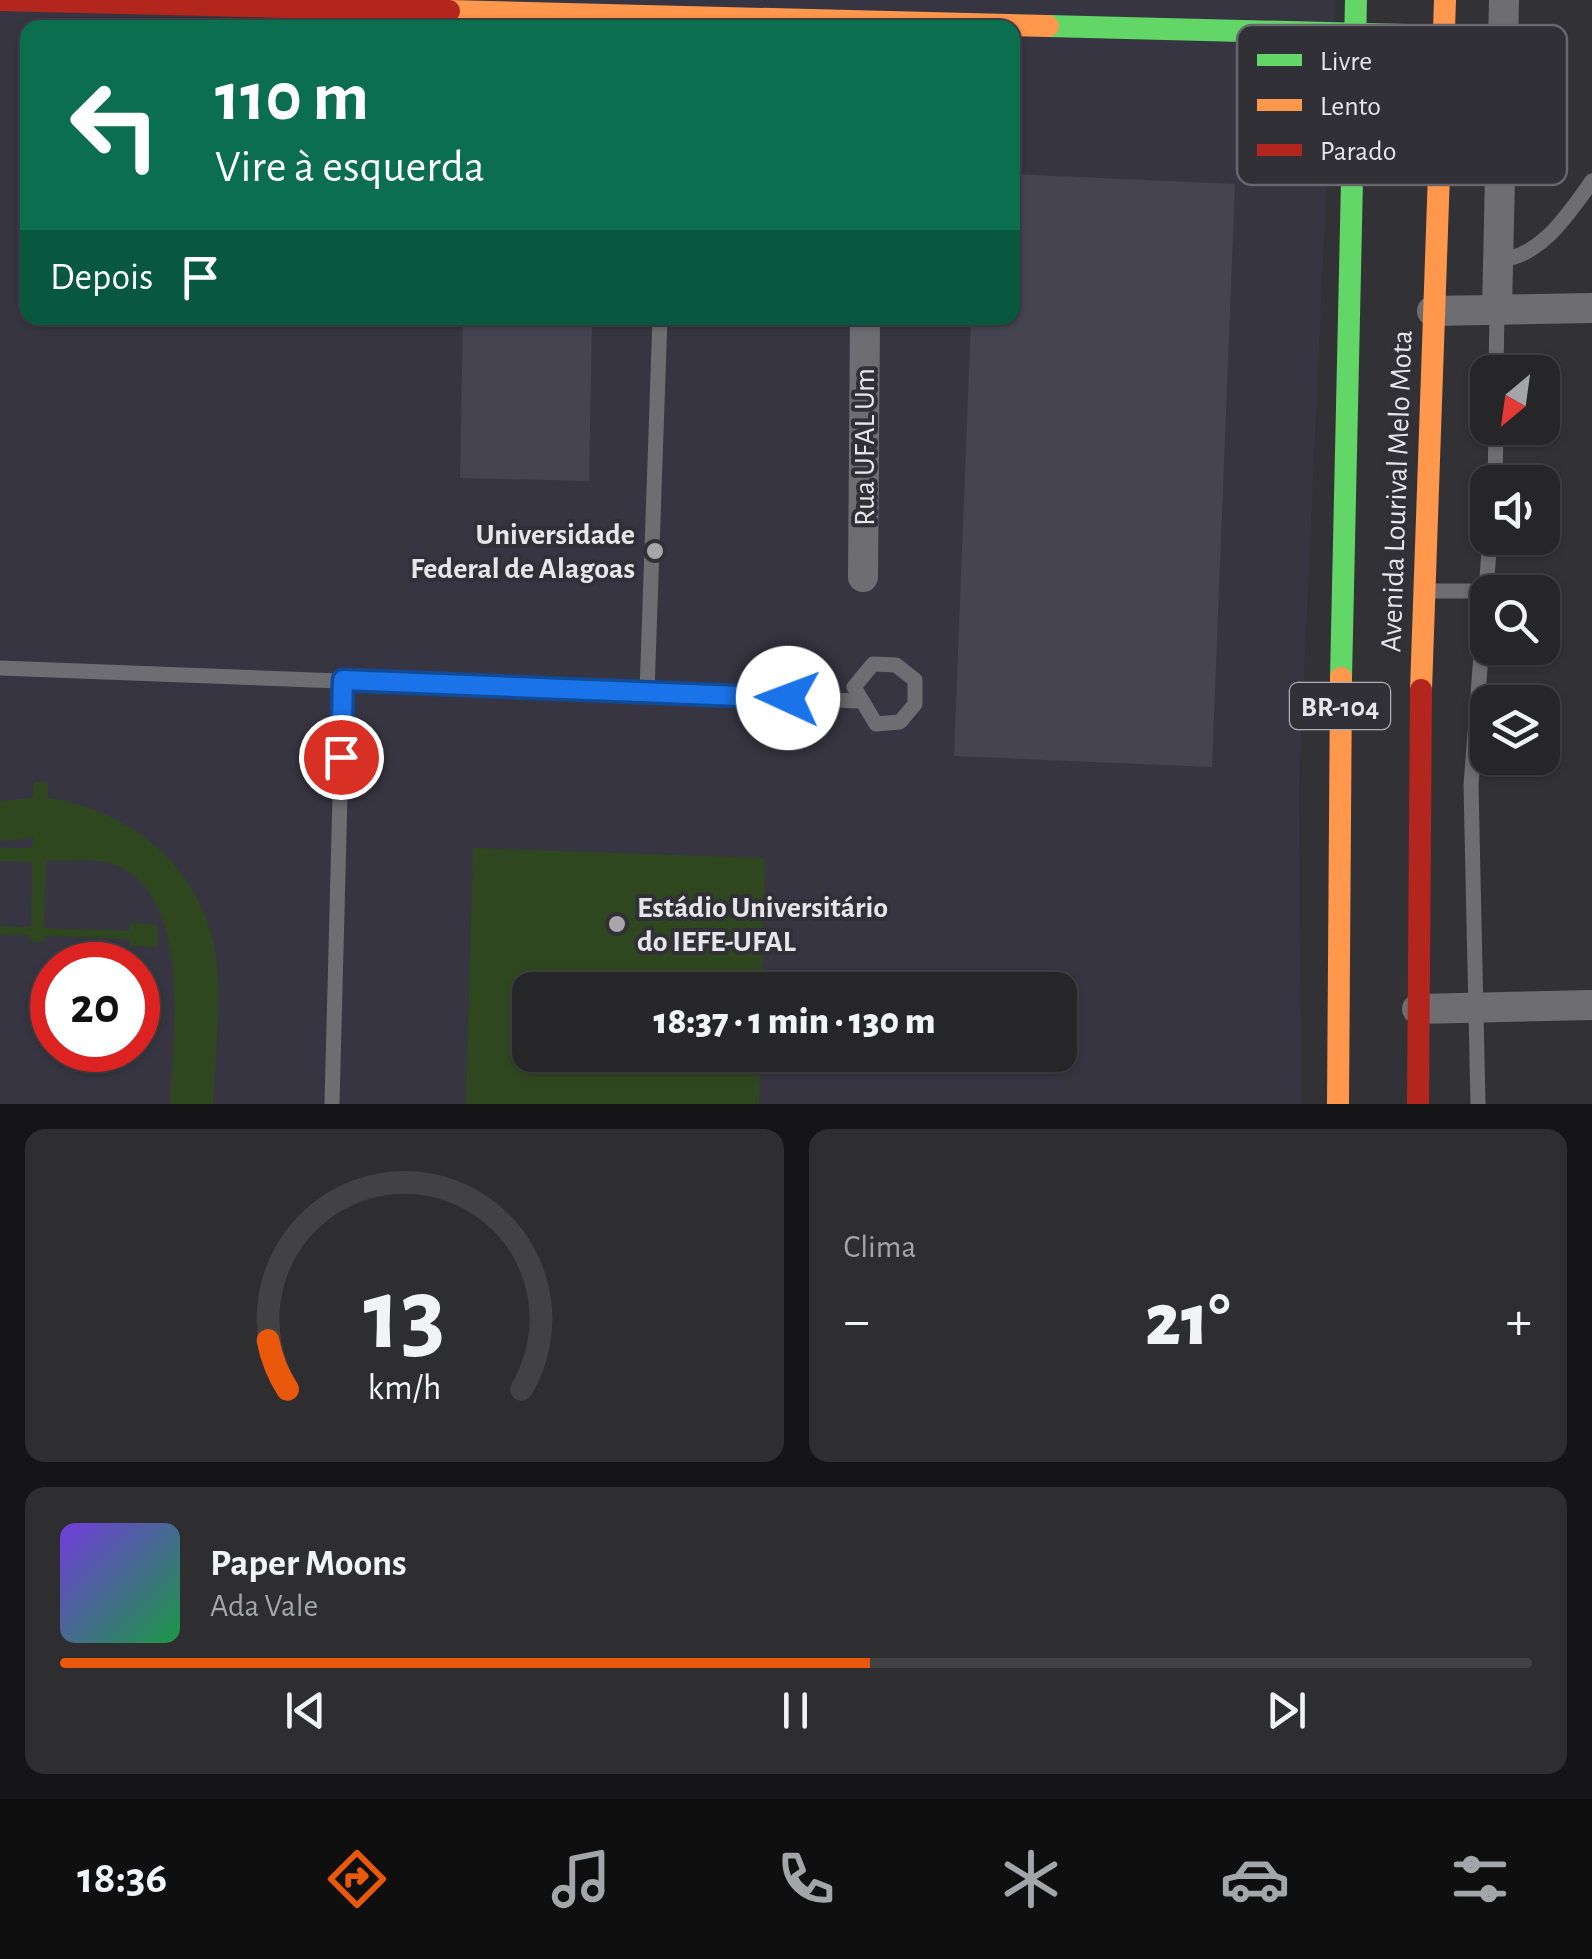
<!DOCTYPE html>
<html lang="pt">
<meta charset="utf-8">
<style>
body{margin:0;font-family:"Alegreya Sans",sans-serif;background:#2e2d30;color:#f1f3f6;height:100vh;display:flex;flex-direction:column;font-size:38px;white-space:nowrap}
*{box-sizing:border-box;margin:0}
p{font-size:32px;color:#a4a5a8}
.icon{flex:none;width:55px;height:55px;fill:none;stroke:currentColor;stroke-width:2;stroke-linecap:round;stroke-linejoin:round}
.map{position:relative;height:1104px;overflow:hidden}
.side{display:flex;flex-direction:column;gap:25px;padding:25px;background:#151416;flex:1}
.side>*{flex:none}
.hud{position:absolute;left:20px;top:20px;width:1000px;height:305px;border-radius:20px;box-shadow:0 2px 8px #0004,0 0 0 2px #424245;background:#0b6e4f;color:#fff;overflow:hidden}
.needle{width:65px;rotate:209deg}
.buttons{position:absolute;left:1470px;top:355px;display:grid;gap:20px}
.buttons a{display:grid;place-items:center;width:90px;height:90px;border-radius:20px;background:#262528;box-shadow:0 2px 8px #0004,0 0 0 2px #424245;font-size:50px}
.speed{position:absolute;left:30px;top:942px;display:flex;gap:20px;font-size:50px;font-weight:700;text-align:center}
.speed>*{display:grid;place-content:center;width:130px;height:130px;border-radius:50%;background:#262528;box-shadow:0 2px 8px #0004,0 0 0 2px #424245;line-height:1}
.speed .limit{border:15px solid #d22;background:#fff;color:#111}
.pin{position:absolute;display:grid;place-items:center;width:85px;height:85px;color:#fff;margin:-42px;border:5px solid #fff;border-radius:50%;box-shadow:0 2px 10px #0007}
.me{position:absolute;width:110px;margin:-55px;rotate:272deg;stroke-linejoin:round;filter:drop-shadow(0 0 8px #0008)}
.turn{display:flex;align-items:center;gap:35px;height:210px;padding:0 30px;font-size:45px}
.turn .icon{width:130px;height:130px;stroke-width:2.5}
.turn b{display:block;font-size:70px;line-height:85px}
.then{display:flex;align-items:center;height:95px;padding:0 30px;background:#0003;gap:20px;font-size:38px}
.big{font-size:75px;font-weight:800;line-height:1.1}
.side .card{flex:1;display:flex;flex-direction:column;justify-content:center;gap:15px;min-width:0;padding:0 35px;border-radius:20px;background:#2e2d30}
.side .dial{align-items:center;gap:0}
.dial svg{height:260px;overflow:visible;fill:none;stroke:#424245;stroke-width:7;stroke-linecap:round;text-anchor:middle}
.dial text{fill:#f1f3f6;stroke:none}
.song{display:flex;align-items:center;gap:30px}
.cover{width:120px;height:120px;border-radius:15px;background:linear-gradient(135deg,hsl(260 70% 55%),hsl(140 70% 35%))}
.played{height:10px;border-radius:5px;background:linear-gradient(90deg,#ea580c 55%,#424245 55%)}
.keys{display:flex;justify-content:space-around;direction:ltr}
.heat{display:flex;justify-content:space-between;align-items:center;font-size:55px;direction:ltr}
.side .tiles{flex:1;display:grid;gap:25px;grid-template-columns:1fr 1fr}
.card:last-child{grid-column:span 2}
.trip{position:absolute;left:512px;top:972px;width:565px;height:100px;border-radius:20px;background:#262528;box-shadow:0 2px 8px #0004,0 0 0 2px #424245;font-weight:800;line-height:100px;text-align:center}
.tabs{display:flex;height:160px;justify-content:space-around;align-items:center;background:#0f0f10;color:#a4a5a8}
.tabs .icon{width:70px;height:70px}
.tabs .current{color:#ea580c}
.tabs b{font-size:45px;color:#f1f3f6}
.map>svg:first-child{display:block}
.built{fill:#373541;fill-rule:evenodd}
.green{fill:#2f471f}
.building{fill:#464450}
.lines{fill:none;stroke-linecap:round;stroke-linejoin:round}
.lane{stroke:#6e6e72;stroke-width:15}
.street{stroke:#6e6e72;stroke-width:30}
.fast{stroke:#63d668;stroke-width:22}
.slow{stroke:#ff974d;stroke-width:22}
.jam{stroke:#b3261e;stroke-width:22}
.route-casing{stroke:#114b97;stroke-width:25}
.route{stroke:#1a73e8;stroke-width:18}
.poi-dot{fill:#a7a6ab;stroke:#313037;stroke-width:4}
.labels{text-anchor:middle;stroke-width:8;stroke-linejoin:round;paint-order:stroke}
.shield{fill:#313037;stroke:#b0afb4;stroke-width:2.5}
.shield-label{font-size:28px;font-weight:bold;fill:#e6e5ea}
.street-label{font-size:30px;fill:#e6e5ea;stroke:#313037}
.poi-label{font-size:30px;font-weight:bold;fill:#e6e5ea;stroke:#313037;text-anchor:end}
.key{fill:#313037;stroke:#67666d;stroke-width:2.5}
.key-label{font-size:28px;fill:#e6e5ea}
</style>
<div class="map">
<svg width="1592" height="1104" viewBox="0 0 1592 1104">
<rect width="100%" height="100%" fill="#323136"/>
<!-- built -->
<path class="built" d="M0 0H1335L1299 784 1301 1104H0ZM28 28H1012V318H28ZM52 965H138V1050H52ZM530 990H1060V1055H530Z"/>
<!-- green -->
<path class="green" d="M34 782H48V798C132 810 203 869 216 956 222 1004 215 1056 213 1104H170C172 1038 194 899 116 865 95 857 68 861 46 861L44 928 129 931 130 923 158 925 157 947 130 946 129 939 45 936 44 942H31L30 935 0 934V926L31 927 32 862 0 861V848H32L33 838 0 841V801L33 798Z
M473 848 765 858 762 990H530V1055H760L759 1104H466Z"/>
<!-- building -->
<path class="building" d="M1012 174 1235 184 1212 767 954 756 971 318H1012Z
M463 318H592L589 481 460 478Z"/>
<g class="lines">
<!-- lane -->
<path class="lane" d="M1497 260C1540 259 1569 213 1592 181
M1496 372 1497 310
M1495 482 1496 428
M1432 591H1483
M873 664 896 665 915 680V704L900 722 876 724 854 687Z
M0 668 858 701
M647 692 660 318
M332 1104 343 680
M1478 1104 1471 785 1490 538"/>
<!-- street -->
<path class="street" d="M1497 310 1504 0
M1432 311 1592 308
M863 577 865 318
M1417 1009 1592 1005"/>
<!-- fast -->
<path class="fast" d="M1048 26 1444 36
M1341 678 1356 0"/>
<!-- slow -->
<path class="slow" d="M449 11 1048 26
M1421 690 1445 0
M1338 1104 1341 678"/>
<!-- jam -->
<path class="jam" d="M0 0 449 11
M1418 1104 1421 690"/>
</g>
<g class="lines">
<defs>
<path id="route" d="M341 757 343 680 788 698"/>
</defs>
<!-- route casing -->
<use href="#route" class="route-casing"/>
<!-- route -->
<use href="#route" class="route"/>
</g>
<!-- markers -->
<g class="poi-dot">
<circle cx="655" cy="551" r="10"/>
<circle cx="617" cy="924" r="10"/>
</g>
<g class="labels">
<!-- shield labels -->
<rect class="shield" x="1290" y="683" width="100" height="46" rx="8"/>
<g class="shield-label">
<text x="1340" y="716">BR-104</text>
</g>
<!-- street labels -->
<g class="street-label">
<text transform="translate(864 447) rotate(-90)" y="10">Rua UFAL Um</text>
<text transform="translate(1396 491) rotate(-88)" y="10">Avenida Lourival Melo Mota</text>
</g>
<!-- poi labels -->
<g class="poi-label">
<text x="635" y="544">Universidade<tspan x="635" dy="34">Federal de Alagoas</tspan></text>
<text x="637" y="917" text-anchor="start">Estádio Universitário<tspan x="637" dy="34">do IEFE-UFAL</tspan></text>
</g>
</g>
<!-- legend -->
<rect x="1237" y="25" width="330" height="160" rx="15" class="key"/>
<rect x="1257" y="54" width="45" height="12" fill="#63d668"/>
<rect x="1257" y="99" width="45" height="12" fill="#ff974d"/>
<rect x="1257" y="144" width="45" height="12" fill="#b3261e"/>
<g class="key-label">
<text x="1320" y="70">Livre</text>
<text x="1320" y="115">Lento</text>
<text x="1320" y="160">Parado</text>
</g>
</svg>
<div class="buttons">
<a><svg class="needle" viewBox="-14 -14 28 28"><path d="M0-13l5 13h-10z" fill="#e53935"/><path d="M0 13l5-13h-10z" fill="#a4a5a8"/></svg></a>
<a><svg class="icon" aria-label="sound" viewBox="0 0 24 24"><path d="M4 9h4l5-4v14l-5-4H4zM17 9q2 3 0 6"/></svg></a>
<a><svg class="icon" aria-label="search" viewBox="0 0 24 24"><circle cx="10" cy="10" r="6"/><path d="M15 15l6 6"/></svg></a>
<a><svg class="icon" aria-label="layers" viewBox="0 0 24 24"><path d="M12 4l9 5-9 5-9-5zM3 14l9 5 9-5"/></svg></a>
</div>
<div class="speed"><div class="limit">20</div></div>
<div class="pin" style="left:341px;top:757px;background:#d93025"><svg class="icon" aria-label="arrive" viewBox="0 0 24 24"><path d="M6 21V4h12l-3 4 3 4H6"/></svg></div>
<svg class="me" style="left:788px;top:698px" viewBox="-20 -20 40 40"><circle r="19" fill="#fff"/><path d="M0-13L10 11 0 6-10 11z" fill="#1a73e8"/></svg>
<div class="trip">18:37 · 1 min · 130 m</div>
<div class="hud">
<div class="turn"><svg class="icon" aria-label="left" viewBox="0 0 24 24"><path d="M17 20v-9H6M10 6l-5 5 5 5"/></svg><div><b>110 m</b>Vire à esquerda</div></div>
<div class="then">Depois<svg class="icon" aria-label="arrive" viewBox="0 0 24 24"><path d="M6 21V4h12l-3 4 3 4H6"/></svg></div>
</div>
</div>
<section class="side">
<div class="tiles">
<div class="card dial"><svg viewBox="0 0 100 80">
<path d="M14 69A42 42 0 1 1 86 69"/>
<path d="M14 69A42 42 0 0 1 8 54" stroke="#ea580c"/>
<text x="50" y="56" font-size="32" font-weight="700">13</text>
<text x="50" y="72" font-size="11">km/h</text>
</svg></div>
<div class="card"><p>Clima</p>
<div class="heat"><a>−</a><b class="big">21°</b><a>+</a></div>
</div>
<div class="card">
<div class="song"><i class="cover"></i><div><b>Paper Moons</b><p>Ada Vale</p></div></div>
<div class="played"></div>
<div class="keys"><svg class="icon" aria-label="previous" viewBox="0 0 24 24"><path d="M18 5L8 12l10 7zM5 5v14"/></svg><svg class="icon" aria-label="pause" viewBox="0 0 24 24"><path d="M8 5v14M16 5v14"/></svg><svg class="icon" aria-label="next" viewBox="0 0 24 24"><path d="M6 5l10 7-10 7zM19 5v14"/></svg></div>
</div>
</div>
</section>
<nav class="tabs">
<b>18:36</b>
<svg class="icon current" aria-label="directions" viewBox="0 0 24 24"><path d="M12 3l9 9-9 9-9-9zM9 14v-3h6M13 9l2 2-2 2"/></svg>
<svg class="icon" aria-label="music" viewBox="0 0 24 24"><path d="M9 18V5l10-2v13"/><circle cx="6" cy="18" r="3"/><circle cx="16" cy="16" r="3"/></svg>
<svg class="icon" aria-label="phone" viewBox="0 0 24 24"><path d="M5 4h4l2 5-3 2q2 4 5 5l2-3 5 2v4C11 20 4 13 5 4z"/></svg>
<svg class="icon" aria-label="climate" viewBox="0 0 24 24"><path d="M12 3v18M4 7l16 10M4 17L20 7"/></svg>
<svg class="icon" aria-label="car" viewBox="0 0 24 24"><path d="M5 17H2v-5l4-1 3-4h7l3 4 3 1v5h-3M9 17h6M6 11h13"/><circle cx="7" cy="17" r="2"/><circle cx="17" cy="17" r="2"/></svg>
<svg class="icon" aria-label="filters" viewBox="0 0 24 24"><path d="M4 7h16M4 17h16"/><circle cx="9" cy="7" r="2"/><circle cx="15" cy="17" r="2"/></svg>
</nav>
